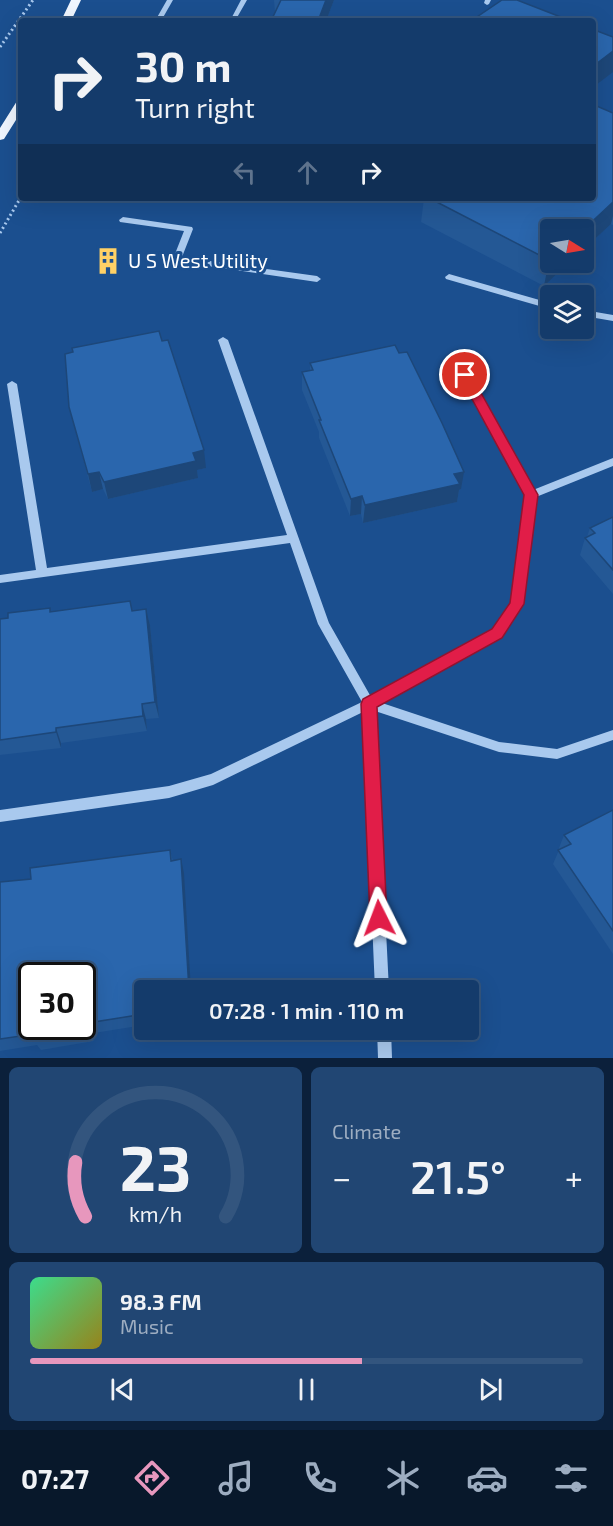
<!DOCTYPE html>
<meta charset="utf-8">
<style>
body{margin:0;font-family:"Exo 2",sans-serif;background:#214673;color:#f1f3f6;height:100vh;display:flex;flex-direction:column;font-size:22px;white-space:nowrap}
*{box-sizing:border-box;margin:0}
p{font-size:20px;color:#9dadc1}
.icon{flex:none;width:33px;height:33px;fill:none;stroke:currentColor;stroke-width:2;stroke-linecap:round;stroke-linejoin:round}
.map{position:relative;height:1058px;overflow:hidden}
.drawer{display:flex;flex-direction:column;gap:9px;padding:9px;background:#0b203b;flex:1}
.drawer>*{flex:none}
.guide{position:absolute;left:18px;top:18px;width:578px;height:183px;border-radius:6px;box-shadow:0 6px 24px #0002,0 0 0 2px #33557e;background:#143b6b;color:#f1f3f6;overflow:hidden}
.needle{width:39px;rotate:101deg}
.buttons{position:absolute;left:540px;top:219px;display:grid;gap:12px}
.buttons a{display:grid;place-items:center;width:54px;height:54px;border-radius:6px;background:#143b6b;box-shadow:0 6px 24px #0002,0 0 0 2px #33557e;font-size:30px}
.speed{position:absolute;left:18px;top:962px;display:flex;gap:12px;font-size:30px;font-weight:700;text-align:center}
.speed>*{display:grid;place-content:center;width:78px;height:78px;border-radius:50%;background:#143b6b;box-shadow:0 6px 24px #0002,0 0 0 2px #33557e;line-height:1}
.speed .limit{border:3px solid #111;border-radius:9px;background:#fff;color:#111}
.pin{position:absolute;display:grid;place-items:center;width:51px;height:51px;color:#fff;margin:-26px;border:3px solid #fff;border-radius:50%;box-shadow:0 2px 6px #0007}
.me{position:absolute;width:66px;margin:-33px;rotate:357deg;stroke-linejoin:round;filter:drop-shadow(0 0 4px #0008)}
.turn{display:flex;align-items:center;gap:21px;height:126px;padding:0 18px;font-size:27px}
.turn .icon{width:78px;height:78px;stroke-width:2.5}
.turn b{display:block;font-size:42px;line-height:51px}
.lanes{display:flex;align-items:center;height:57px;padding:0 18px;background:#0003;justify-content:center;gap:30px;direction:ltr}
.lanes .off{opacity:.35}
.big{font-size:45px;font-weight:600;line-height:1.1}
.drawer .widget{flex:1;display:flex;flex-direction:column;justify-content:center;gap:9px;min-width:0;padding:0 21px;border-radius:9px;background:#214673}
.drawer .dial{align-items:center;gap:0}
.dial svg{height:156px;overflow:visible;fill:none;stroke:#33557e;stroke-width:7;stroke-linecap:round;text-anchor:middle}
.dial text{fill:#f1f3f6;stroke:none}
.song{display:flex;align-items:center;gap:18px}
.cover{width:72px;height:72px;border-radius:9px;background:linear-gradient(135deg,hsl(150 70% 55%),hsl(50 70% 35%))}
.played{height:6px;border-radius:3px;background:linear-gradient(90deg,#e797bd 60%,#33557e 60%)}
.keys{display:flex;justify-content:space-around;direction:ltr}
.heat{display:flex;justify-content:space-between;align-items:center;font-size:33px;direction:ltr}
.drawer .tiles{flex:1;display:grid;gap:9px;grid-template-columns:1fr 1fr}
.widget:last-child{grid-column:span 2}
.trip{position:absolute;left:134px;top:980px;width:345px;height:60px;border-radius:6px;background:#143b6b;box-shadow:0 6px 24px #0002,0 0 0 2px #33557e;font-weight:600;line-height:60px;text-align:center}
.tabs{display:flex;height:96px;justify-content:space-around;align-items:center;background:#08182b;color:#9dadc1}
.tabs .icon{width:42px;height:42px}
.tabs .current{color:#e797bd}
.tabs b{font-size:27px;color:#f1f3f6}
.map>svg:first-child{display:block}
.lines{fill:none;stroke-linecap:round;stroke-linejoin:round}
.path{stroke:#a9c9ee;stroke-width:3;stroke-dasharray:2 3;stroke-linecap:butt}
.minor{fill:#a9c9ee;fill-rule:evenodd}
.major{fill:#f0f6ff;fill-rule:evenodd}
.wall{fill:#245895}
.shaded-wall{fill:#1d4779}
.building{fill:#2a66ad;stroke:#1d4779;stroke-width:1.5;fill-rule:evenodd}
.route{fill:#e11d48;stroke:#92132f;stroke-width:1.5}
.labels{text-anchor:middle;stroke-width:6;stroke-linejoin:round;paint-order:stroke}
.poi-label{font-size:20px;fill:#fff;stroke:#1b4f8f;text-anchor:start}
</style>
<div class="map">
<svg width="613" height="1058" viewBox="0 0 613 1058">
<rect width="100%" height="100%" fill="#1b4f8f"/>
<g class="lines">
<!-- path -->
<path class="path" d="M0 47 33 0
M0 233 21 197"/>
<!-- minor -->
<path class="minor" d="M167 0H173L161 21H155Z
M241 0H247L235 21H228L232 17Z
M485 0H491L489 4 487 5 484 3Z
M68 16 103 19 106 21 66 19 65 18Z
M123 217 192 227 193 229 182 257 317 276 321 279 317 282 174 261 173 259 184 231 120 222 119 220Z
M449 274 550 303V309L446 279 445 277Z
M584 310 613 315V321L584 316Z
M223 337 228 340 329 623 371 697 493 630 512 603 526 495 449 355 451 353H457L533 490 613 458V466L536 497 523 604 501 636 382 703 499 742 557 749 613 730V740L557 759 499 752 375 711 389 990H375L363 712 213 785 169 798 0 822V810L169 786 211 774 362 702 318 624 290 543 0 583V575L36 570 7 384 12 381 17 384 47 568 287 535 218 340Z
M377 1029H391L392 1058H378Z"/>
<!-- major -->
<path class="major" d="M71 0H81L71 21H61Z
M21 100V112L4 139 0 140V128L17 101Z"/>
</g>
<!-- wall -->
<path class="wall" d="M274 0H334L326 21 275 13Z
M613 113V225L611 224 584 249V230L550 262 544 286 421 222 424 198H592Z
M162 341 206 468 197 470 198 478 108 499 103 489 92 492 69 407Z
M310 363 461 489 459 490 457 502 363 523 361 514 350 516 319 438V432L302 390V372L310 371Z
M613 517V594L580 555 585 538 587 537 590 528Z
M146 609 150 625 159 718 146 719 147 731 61 743V748L0 755V619L51 612 132 611Z
M613 810V954L553 864 559 850V848L564 835Z
M170 850 173 861 184 873 144 990V1025L94 1033V1041L41 1050 37 1045 0 1051V882L31 879Z"/>
<!-- shaded-wall -->
<path class="shaded-wall" d="M326 0H334L326 21H318Z
M613 51V72L592 88V67Z
M613 202V216L611 224 584 249V230H583Z
M550 258V262H569L544 286 549 260Z
M204 450 206 468 197 470 198 478 108 499 104 482 193 453Z
M99 472 103 489 92 492 88 474Z
M464 472 461 489 459 490 457 502 363 523 365 505 454 474Z
M362 496 361 514 350 516 351 499Z
M146 609 150 625 159 718 155 702Z
M142 704 146 719 147 731 143 716Z
M56 728 61 743V748L56 732Z
M181 859 184 873 191 990H189Z
M88 1023 94 1033V1041L89 1031Z"/>
<!-- building -->
<path class="building" d="M281 0H326L318 21H271Z
M502 0H517L571 21H471Z
M592 29 613 37V51L592 67Z
M592 104 613 113V202L583 230H550V258L549 260 429 198H592Z
M159 331 162 341 168 340 204 450 193 453 196 461 104 482 99 472 88 474 69 407 65 354 73 352 72 348Z
M395 345 399 353 407 352 442 423 464 472 454 474 460 484 365 505 362 496 351 499 319 420H321L302 372 313 370 310 363Z
M613 517V570L585 538 595 533 590 528Z
M130 601 132 611 146 609 155 702 142 704 143 716 56 728V732L0 740V619L8 618V613L50 608V612Z
M613 810V931L558 850 571 844 564 835Z
M170 850 171 861 181 859 189 990H144V1014L88 1023 89 1031 34 1040V1034L0 1039V882L31 879 30 868ZM32 975H82V1026H32Z"/>
<!-- route -->
<path class="route" d="M465 371 471 375 538 495 524 604 502 638 377 707 387 918 385 925 379 927 373 925 370 918 361 704 363 699 492 629 510 603 524 495 459 375Z"/>
<!-- icons -->
<defs>
<symbol id="building-bare" viewBox="-9 -9 18 18"><path d="M-4-6H4V6H1V3H-1V6H-4ZM-2.5-4.3h1.7v1.8h-1.7ZM.8-4.3h1.7v1.8H.8ZM-2.5-1h1.7V.8h-1.7ZM.8-1h1.7V.8H.8Z" fill="#ffd166" stroke="#1b4f8f" stroke-width="2.5" paint-order="stroke"/></symbol>
</defs>
<g fill-rule="evenodd">
<use href="#building-bare" x="89" y="242" width="38" height="38"/>
</g>
<g class="labels">
<!-- poi labels -->
<g class="poi-label">
<text x="128" y="268">U S West Utility</text>
</g>
</g>
</svg>
<div class="buttons">
<a><svg class="needle" viewBox="-14 -14 28 28"><path d="M0-13l5 13h-10z" fill="#e53935"/><path d="M0 13l5-13h-10z" fill="#9dadc1"/></svg></a>
<a><svg class="icon" aria-label="layers" viewBox="0 0 24 24"><path d="M12 4l9 5-9 5-9-5zM3 14l9 5 9-5"/></svg></a>
</div>
<div class="speed"><div class="limit">30</div></div>
<div class="pin" style="left:465px;top:375px;background:#d93025"><svg class="icon" aria-label="arrive" viewBox="0 0 24 24"><path d="M6 21V4h12l-3 4 3 4H6"/></svg></div>
<svg class="me" style="left:379px;top:918px" viewBox="-20 -20 40 40"><path d="M0-17L14 15 0 8-14 15z" fill="#e11d48" stroke="#fff" stroke-width="4"/></svg>
<div class="trip">07:28 · 1 min · 110 m</div>
<div class="guide">
<div class="turn"><svg class="icon" aria-label="right" viewBox="0 0 24 24"><path d="M7 20v-9h11M14 6l5 5-5 5"/></svg><div><b>30 m</b>Turn right</div></div>
<div class="lanes"><svg class="icon off" aria-label="left" viewBox="0 0 24 24"><path d="M17 20v-9H6M10 6l-5 5 5 5"/></svg><svg class="icon off" aria-label="ahead" viewBox="0 0 24 24"><path d="M12 20V5M6 11l6-6 6 6"/></svg><svg class="icon" aria-label="right" viewBox="0 0 24 24"><path d="M7 20v-9h11M14 6l5 5-5 5"/></svg></div>
</div>
</div>
<section class="drawer">
<div class="tiles">
<div class="widget dial"><svg viewBox="0 0 100 80">
<path d="M14 69A42 42 0 1 1 86 69"/>
<path d="M14 69A42 42 0 0 1 9 41" stroke="#e797bd"/>
<text x="50" y="56" font-size="32" font-weight="700">23</text>
<text x="50" y="72" font-size="11">km/h</text>
</svg></div>
<div class="widget"><p>Climate</p>
<div class="heat"><a>−</a><b class="big">21.5°</b><a>+</a></div>
</div>
<div class="widget">
<div class="song"><i class="cover"></i><div><b>98.3 FM</b><p>Music</p></div></div>
<div class="played"></div>
<div class="keys"><svg class="icon" aria-label="previous" viewBox="0 0 24 24"><path d="M18 5L8 12l10 7zM5 5v14"/></svg><svg class="icon" aria-label="pause" viewBox="0 0 24 24"><path d="M8 5v14M16 5v14"/></svg><svg class="icon" aria-label="next" viewBox="0 0 24 24"><path d="M6 5l10 7-10 7zM19 5v14"/></svg></div>
</div>
</div>
</section>
<nav class="tabs">
<b>07:27</b>
<svg class="icon current" aria-label="directions" viewBox="0 0 24 24"><path d="M12 3l9 9-9 9-9-9zM9 14v-3h6M13 9l2 2-2 2"/></svg>
<svg class="icon" aria-label="music" viewBox="0 0 24 24"><path d="M9 18V5l10-2v13"/><circle cx="6" cy="18" r="3"/><circle cx="16" cy="16" r="3"/></svg>
<svg class="icon" aria-label="phone" viewBox="0 0 24 24"><path d="M5 4h4l2 5-3 2q2 4 5 5l2-3 5 2v4C11 20 4 13 5 4z"/></svg>
<svg class="icon" aria-label="climate" viewBox="0 0 24 24"><path d="M12 3v18M4 7l16 10M4 17L20 7"/></svg>
<svg class="icon" aria-label="car" viewBox="0 0 24 24"><path d="M5 17H2v-5l4-1 3-4h7l3 4 3 1v5h-3M9 17h6M6 11h13"/><circle cx="7" cy="17" r="2"/><circle cx="17" cy="17" r="2"/></svg>
<svg class="icon" aria-label="filters" viewBox="0 0 24 24"><path d="M4 7h16M4 17h16"/><circle cx="9" cy="7" r="2"/><circle cx="15" cy="17" r="2"/></svg>
</nav>
